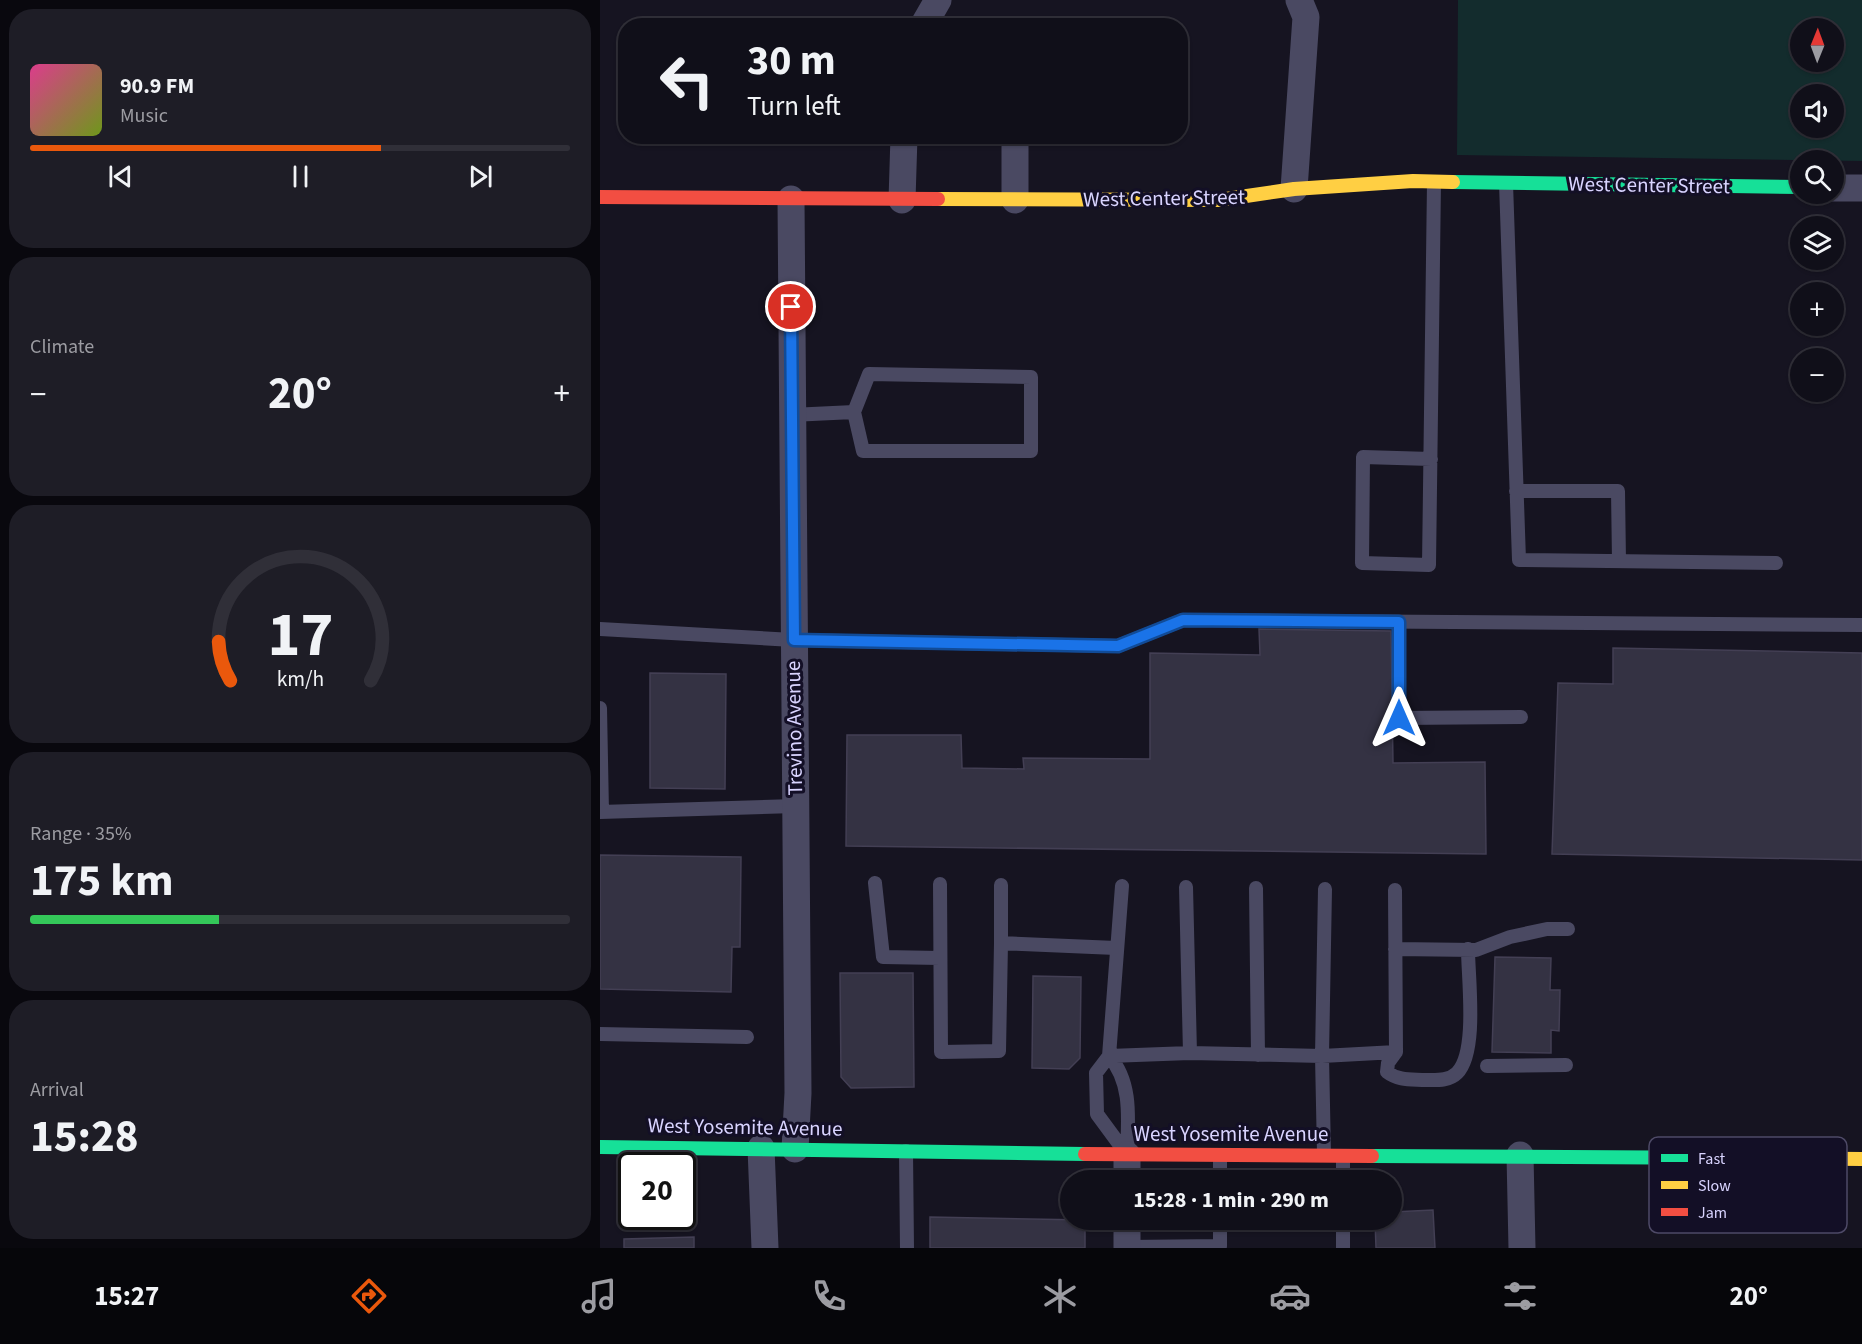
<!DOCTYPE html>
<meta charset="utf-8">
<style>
body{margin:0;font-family:"Source Sans 3",sans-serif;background:#1e1d26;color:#f1f3f6;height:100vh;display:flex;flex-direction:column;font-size:22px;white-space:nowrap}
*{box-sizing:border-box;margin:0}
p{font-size:20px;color:#9c9ca2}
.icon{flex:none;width:33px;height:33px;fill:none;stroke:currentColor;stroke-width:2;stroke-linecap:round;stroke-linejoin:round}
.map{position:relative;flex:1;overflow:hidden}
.side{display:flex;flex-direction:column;gap:9px;padding:9px;background:#09080e;width:600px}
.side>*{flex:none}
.banner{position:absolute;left:18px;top:18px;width:570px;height:126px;border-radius:24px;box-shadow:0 2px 4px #0004,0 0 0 2px #302f38;background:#100f19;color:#f1f3f6;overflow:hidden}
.needle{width:39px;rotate:1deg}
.fabs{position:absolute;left:1190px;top:18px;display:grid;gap:12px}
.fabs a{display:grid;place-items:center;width:54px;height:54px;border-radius:50%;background:#100f19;box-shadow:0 2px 4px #0004,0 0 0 2px #302f38;font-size:30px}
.speed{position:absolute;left:18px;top:1152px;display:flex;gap:12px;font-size:30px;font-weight:700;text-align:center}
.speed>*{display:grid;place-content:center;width:78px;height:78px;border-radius:50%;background:#100f19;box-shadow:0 2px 4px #0004,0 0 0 2px #302f38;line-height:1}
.speed .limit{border:3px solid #111;border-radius:9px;background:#fff;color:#111}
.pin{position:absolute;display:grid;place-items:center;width:51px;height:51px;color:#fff;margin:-26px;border:3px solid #fff;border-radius:50%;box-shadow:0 2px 6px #0007}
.me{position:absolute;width:66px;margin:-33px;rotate:0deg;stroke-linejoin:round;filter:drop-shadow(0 0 4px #0008)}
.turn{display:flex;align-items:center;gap:21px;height:126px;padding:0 30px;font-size:27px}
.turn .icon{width:78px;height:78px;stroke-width:2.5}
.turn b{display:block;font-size:42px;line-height:51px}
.big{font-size:45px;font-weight:700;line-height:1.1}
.side .tile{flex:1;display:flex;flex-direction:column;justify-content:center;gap:9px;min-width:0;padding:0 21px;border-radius:24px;background:#1e1d26}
.side .dial{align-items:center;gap:0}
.dial svg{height:156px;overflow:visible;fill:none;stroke:#302f38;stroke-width:7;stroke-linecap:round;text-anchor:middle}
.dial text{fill:#f1f3f6;stroke:none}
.song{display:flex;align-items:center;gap:18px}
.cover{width:72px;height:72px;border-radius:9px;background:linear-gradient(135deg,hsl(330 70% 55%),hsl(80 70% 35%))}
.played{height:6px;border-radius:3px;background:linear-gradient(90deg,#ea580c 65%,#302f38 65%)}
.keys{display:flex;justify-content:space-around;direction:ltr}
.heat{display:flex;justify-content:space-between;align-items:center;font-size:33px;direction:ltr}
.charge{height:9px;border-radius:4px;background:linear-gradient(90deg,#34c759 35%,#302f38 0)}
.trip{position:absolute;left:460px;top:1170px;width:342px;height:60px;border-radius:30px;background:#100f19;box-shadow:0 2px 4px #0004,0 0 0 2px #302f38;font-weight:700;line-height:60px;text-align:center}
.tab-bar{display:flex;height:96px;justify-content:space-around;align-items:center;background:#06060a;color:#9c9ca2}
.tab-bar .icon{width:42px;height:42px}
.tab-bar .selected{color:#ea580c}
.tab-bar b{font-size:27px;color:#f1f3f6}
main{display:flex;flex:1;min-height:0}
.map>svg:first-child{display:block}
.green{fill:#132c2d;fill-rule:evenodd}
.building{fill:#343243;stroke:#433f54;stroke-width:1.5}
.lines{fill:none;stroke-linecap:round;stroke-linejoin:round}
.lane{stroke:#4a4962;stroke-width:14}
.street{stroke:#4a4962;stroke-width:27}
.fast{stroke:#16e098;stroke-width:14}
.slow{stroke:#ffcf43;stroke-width:14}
.jam{stroke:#f24e42;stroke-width:14}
.route-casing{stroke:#114b97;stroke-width:15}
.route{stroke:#1a73e8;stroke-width:10}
.labels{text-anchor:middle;stroke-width:6;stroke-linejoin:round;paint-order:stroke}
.street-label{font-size:21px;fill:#d9d4ff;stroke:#130f26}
.key{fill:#130f26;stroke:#4e4a67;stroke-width:1.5}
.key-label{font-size:16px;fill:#d9d4ff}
</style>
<main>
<section class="side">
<div class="tile">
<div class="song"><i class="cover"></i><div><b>90.9 FM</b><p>Music</p></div></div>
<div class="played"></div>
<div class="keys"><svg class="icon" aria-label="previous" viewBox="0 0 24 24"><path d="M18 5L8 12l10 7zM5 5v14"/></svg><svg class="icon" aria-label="pause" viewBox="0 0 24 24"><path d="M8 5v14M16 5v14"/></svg><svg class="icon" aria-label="next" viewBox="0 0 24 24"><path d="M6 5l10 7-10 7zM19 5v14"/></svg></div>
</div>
<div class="tile"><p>Climate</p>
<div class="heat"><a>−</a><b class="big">20°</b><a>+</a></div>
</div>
<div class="tile dial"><svg viewBox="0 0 100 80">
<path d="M14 69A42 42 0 1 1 86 69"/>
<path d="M14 69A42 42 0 0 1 8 49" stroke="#ea580c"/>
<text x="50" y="56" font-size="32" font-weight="700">17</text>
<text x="50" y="72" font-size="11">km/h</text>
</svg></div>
<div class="tile"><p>Range · 35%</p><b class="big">175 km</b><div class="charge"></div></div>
<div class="tile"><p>Arrival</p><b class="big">15:28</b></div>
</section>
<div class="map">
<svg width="1262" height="1248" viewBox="0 0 1262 1248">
<rect width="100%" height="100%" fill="#161421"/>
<!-- green -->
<path class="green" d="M858 0H1262V161L857 155ZM1200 28H1233V62H1200ZM1233 94V128H1200V94Z"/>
<!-- building -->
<path class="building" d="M659 629 791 631 793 763 885 762 886 854 246 846 247 735H361L362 768 424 769 423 758 550 759V653L660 655Z
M1013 648 1262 653V860L952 854 958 683 1013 684Z
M50 673 126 674 125 789 50 788Z
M0 855 141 857 140 947H132L131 992 0 989Z
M895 957 951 958 950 990H960L959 1031 951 1030V1053L892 1052Z
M240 973H313L314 1087 251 1088 241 1077Z
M433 976 481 977 480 1058 469 1069 432 1068Z
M833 1210 835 1248H776L775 1220H792V1212Z
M330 1217 485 1220V1248H330Z
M94 1237V1248H24V1239Z"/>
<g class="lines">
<!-- lane -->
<path class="lane" d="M906 183 919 560 1176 563
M191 415 254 412 263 451H431V377L269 374 254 412
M831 459 763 457 762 563 829 565 834 182
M916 491H1018L1019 561
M799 622V718L921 717
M0 629 193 640 518 646 583 620 1262 625
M0 708 2 812
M0 812 195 806
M275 883 283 957 340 958
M340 884 341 1052 399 1051 401 943 516 948
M522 886 509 1056 496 1073 497 1114 525 1152
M586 887 590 1053
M656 888 658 1055
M401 943V885
M795 949 876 950 910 937 947 929H968
M0 1034 147 1037
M796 1052 788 1063 787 1072C799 1081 811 1079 826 1080 837 1080 849 1081 857 1073 878 1052 868 978 868 949
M509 1056 590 1053 722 1056 725 889
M509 1056C533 1083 528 1121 527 1155
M887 1066 966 1065
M306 1151 307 1248
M724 1154 722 1056 796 1052 795 890
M620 1180V1156
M743 1180V1156
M527 1247 620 1246V1220
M743 1248V1220"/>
<!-- street -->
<path class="street" d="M323 26 338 0
M1233 188H1262
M694 189 706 17 699 0
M191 199 198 1093 195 1149
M302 200 304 136
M415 200V136
M161 1148 165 1248
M527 1155V1180
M920 1155 922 1248
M527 1220V1248"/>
<!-- fast -->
<path class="fast" d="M853 182 1200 187
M0 1147 485 1154
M772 1156 1143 1158"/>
<!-- slow -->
<path class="slow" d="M338 199 619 200 694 189 813 181 853 182
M1143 1158 1262 1159"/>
<!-- jam -->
<path class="jam" d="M0 197 338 199
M485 1154 772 1156"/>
</g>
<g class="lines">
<defs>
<path id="route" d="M191 307 194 640 518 646 583 620 799 622V718"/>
</defs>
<!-- route casing -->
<use href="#route" class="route-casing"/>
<!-- route -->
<use href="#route" class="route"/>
</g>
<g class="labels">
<!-- street labels -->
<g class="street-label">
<text transform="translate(1049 185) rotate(1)" y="7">West Center Street</text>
<text transform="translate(564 198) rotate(-1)" y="7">West Center Street</text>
<text transform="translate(194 728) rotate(-91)" y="7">Trevino Avenue</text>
<text transform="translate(145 1127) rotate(1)" y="7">West Yosemite Avenue</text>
<text x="631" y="1141">West Yosemite Avenue</text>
</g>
</g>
<!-- legend -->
<rect x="1049" y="1137" width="198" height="96" rx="9" class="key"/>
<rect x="1061" y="1154" width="27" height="8" fill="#16e098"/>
<rect x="1061" y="1181" width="27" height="8" fill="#ffcf43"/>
<rect x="1061" y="1208" width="27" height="8" fill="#f24e42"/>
<g class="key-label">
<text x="1098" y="1164">Fast</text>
<text x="1098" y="1191">Slow</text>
<text x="1098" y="1218">Jam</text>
</g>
</svg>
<div class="fabs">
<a><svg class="needle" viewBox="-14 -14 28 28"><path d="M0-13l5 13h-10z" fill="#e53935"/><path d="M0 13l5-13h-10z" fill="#9c9ca2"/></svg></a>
<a><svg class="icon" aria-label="sound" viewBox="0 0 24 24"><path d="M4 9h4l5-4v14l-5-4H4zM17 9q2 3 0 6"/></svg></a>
<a><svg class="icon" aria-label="search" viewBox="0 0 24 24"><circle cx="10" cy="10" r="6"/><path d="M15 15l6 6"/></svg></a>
<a><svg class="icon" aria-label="layers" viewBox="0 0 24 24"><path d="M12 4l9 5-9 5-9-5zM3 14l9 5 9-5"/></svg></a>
<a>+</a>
<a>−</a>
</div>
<div class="speed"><div class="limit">20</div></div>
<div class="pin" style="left:191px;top:307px;background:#d93025"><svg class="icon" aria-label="arrive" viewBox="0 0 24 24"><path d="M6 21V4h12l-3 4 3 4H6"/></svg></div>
<svg class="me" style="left:799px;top:718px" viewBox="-20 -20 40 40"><path d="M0-17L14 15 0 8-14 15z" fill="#1a73e8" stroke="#fff" stroke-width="4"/></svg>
<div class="trip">15:28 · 1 min · 290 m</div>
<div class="banner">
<div class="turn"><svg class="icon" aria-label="left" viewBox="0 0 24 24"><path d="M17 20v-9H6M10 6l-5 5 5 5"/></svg><div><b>30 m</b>Turn left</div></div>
</div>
</div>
</main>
<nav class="tab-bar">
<b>15:27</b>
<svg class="icon selected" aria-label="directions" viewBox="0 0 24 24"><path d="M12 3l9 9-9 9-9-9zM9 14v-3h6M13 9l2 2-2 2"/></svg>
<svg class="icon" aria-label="music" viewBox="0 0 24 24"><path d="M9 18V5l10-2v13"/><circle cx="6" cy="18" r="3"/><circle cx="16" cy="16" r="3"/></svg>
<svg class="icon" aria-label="phone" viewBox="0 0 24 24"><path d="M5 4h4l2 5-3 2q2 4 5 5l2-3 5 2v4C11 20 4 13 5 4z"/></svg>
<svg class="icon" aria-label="climate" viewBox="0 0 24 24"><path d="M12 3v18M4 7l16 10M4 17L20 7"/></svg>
<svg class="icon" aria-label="car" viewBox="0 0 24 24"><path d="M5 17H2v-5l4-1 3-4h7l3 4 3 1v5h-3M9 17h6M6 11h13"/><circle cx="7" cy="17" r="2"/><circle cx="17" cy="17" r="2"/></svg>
<svg class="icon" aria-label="filters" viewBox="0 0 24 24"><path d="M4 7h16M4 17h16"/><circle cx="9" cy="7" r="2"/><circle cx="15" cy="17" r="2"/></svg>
<b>20°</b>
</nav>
